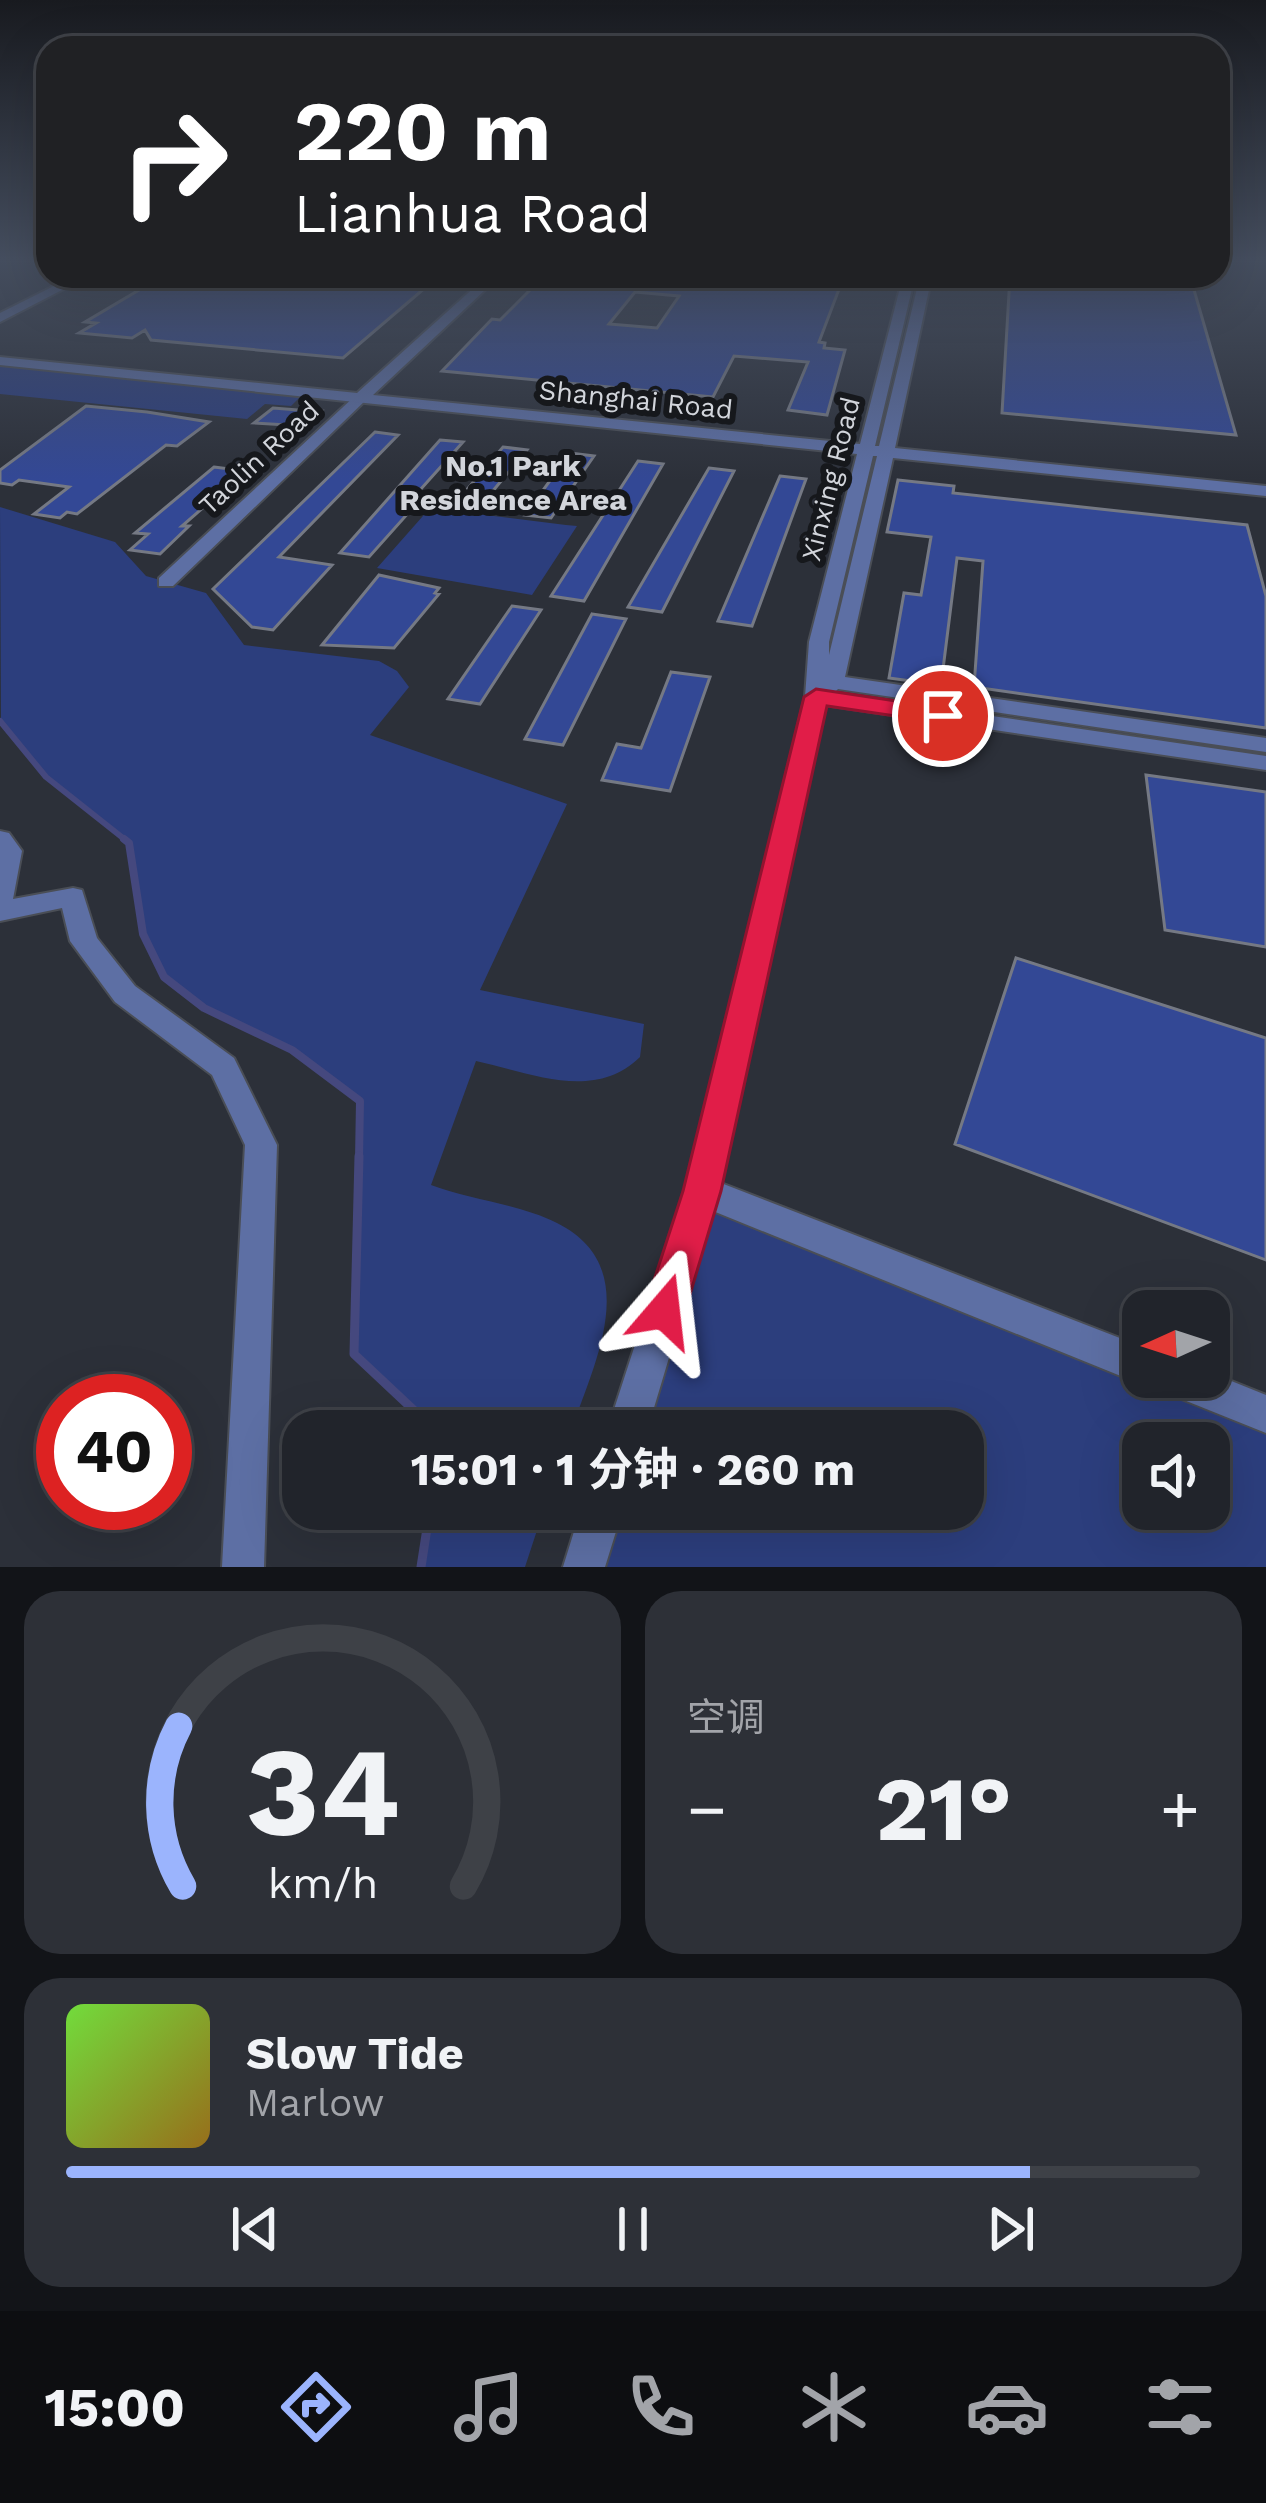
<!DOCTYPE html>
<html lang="zh">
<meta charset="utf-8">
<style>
body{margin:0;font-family:"Work Sans","Noto Sans SC",sans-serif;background:#2d3037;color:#f1f3f6;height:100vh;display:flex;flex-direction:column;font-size:45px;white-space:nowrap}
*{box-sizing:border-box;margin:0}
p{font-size:39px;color:#a2a4a9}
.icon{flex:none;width:66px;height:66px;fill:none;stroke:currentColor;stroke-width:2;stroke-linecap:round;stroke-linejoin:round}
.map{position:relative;height:1567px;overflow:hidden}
.panel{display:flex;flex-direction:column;gap:24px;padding:24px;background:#121418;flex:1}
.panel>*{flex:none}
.banner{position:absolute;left:36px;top:36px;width:1194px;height:252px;border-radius:36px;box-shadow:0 12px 48px #0002,0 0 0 3px #3e4147;background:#202124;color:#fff;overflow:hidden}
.needle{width:78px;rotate:267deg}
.tools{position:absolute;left:1122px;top:1290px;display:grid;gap:24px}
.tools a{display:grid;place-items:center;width:108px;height:108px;border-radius:24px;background:#21242b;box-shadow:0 12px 48px #0002,0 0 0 3px #3e4147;font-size:60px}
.speed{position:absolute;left:36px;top:1374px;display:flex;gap:24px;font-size:60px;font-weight:700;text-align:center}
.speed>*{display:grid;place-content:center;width:156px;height:156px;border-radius:50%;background:#21242b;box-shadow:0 12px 48px #0002,0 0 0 3px #3e4147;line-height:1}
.speed .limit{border:18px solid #d22;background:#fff;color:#111}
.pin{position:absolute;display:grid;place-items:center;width:102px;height:102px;color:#fff;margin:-51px;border:6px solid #fff;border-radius:50%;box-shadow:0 3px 12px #0007}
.me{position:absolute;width:132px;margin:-66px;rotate:17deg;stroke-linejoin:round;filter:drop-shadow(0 0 9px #0008)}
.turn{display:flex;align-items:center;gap:42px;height:252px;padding:0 60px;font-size:54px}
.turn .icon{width:156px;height:156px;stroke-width:2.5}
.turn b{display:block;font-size:84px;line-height:102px}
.big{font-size:90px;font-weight:700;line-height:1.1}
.panel .widget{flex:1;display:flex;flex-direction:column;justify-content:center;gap:18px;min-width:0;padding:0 42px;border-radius:36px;background:#2d3037}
.panel .dial{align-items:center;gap:0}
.dial svg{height:312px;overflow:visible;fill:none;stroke:#3e4147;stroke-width:7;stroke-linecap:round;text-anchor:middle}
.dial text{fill:#f1f3f6;stroke:none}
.song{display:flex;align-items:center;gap:36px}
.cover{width:144px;height:144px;border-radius:18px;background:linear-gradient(135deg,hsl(100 70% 55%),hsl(40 70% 35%))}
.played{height:12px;border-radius:6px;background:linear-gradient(90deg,#9bb4fd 85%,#3e4147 85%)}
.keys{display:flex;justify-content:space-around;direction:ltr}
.heat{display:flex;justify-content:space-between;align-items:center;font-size:66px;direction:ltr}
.panel .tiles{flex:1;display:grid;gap:24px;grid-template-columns:1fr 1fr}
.widget:last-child{grid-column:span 2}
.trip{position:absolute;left:282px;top:1410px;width:702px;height:120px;border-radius:36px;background:#21242b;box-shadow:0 12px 48px #0002,0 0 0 3px #3e4147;font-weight:700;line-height:120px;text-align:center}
.tabs{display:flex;height:192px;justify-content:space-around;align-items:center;background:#0d0e11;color:#a2a4a9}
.tabs .icon{width:84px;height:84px}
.tabs .current{color:#9bb4fd}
.tabs b{font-size:54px;color:#f1f3f6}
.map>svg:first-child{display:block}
.green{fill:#2c3e7d;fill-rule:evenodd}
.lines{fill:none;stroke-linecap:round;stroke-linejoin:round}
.stream-far2{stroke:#45487e;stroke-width:6}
.stream-far1{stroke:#45487e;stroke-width:8}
.stream{stroke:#45487e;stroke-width:9}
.building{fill:#334895;stroke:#757984;stroke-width:3;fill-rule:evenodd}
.minor-casing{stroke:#4a4e56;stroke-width:4}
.tertiary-casing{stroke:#4a4e56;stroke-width:4}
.minor{fill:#5d6fa4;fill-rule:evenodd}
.tertiary{fill:#5d6fa4;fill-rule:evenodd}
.route{fill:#e11d48;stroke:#92132f;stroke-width:3}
.labels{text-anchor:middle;stroke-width:12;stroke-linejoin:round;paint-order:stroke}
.far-street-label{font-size:27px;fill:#d2d5db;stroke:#16181c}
.far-neighbourhood-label{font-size:30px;font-weight:bold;fill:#d2d5db;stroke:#16181c}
</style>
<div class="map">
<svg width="1266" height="1567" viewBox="0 0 1266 1567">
<rect width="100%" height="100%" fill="#2c3039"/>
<!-- green -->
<path class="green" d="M0 361 304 393 291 406 265 404 247 419 0 394Z
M0 507 115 542 146 576 206 593 244 645 379 661 397 671 409 687 370 735 567 804 480 990 644 1024 640 1057C594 1102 531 1073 476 1061L431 1185C471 1200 519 1204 557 1223 645 1267 594 1363 571 1431H436L354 1354 360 1101C331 1080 301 1052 268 1037 228 1017 176 1006 154 962 136 926 134 882 129 843L46 777 1 723Z
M430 508 566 525 577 526 532 595 377 568Z
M702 1191 1143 1377H1172L1266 1414V1567H584L602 1509H963V1431H627ZM1143 1443H1209V1509H1143Z
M430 1509H544L525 1567H421Z"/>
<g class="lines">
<!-- stream-far2 -->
<path class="stream-far2" d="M0 721 46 777 128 842"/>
<!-- stream-far1 -->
<path class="stream-far1" d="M124 839 129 843 143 934 164 977 204 1008 292 1050 360 1101 359 1159"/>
<!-- stream -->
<path class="stream" d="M359 1156 354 1354 436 1431
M421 1567 430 1509"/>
</g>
<!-- building -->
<path class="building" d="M289 276H439L343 358 151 340 145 330 132 338 79 333 96 323 85 322 161 277 274 287Z
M544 276H844L819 342 825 343 824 348 845 350 827 415 788 410 808 362 734 356 713 397 442 371 492 319 500 320ZM635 292 679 296 657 328 609 324Z
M1010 276H1190L1236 435 1002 413Z
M86 406 147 412 209 422 177 446 166 445 77 514 67 512 60 518 34 514 69 487 19 480 12 485 0 483V470Z
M273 408 298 410 321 411 304 426 254 423Z
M375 432 398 435 279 557 332 565 273 630 252 627 213 589Z
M440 440 463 442 403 509 411 510 369 557 340 553Z
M503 447 527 450 477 510 452 507Z
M570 453 594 456 551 518 525 515Z
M638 461 663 464 584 601 551 596Z
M214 467 238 470 229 478 236 479 182 526H189L160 554 130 550 148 534 135 533Z
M709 468 734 471 662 612 628 607Z
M780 476 806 479 752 626 718 621Z
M898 480 954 486 953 493 1247 525 1266 596V728L974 687 983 561 957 558 941 685 889 678 904 593 921 595 931 537 887 532Z
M379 575 439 588 435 593 439 594 394 648 322 645Z
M512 606 541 610 480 704 448 699Z
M592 614 626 619 563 745 525 739Z
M671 672 710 677 670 791 602 780 617 744 641 748Z
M1146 775 1266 792V947L1165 930Z
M1016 958 1266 1038V1260L955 1144Z"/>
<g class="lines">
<defs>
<path id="minor" d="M356 395 368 398 173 586H159V578Z
M0 831 9 833 22 851 13 899 73 888 82 890 97 938 135 986 234 1058 277 1145 264 1567H222L245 1145 212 1075 115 1002 70 941 62 908 0 921Z"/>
<path id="tertiary" d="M74 276H89L0 322V313Z
M487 276H500L373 395 860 444 903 276H915L875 446H879L920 276H932L895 448 1266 486V496L893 458 845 677 1266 738V752L838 689 834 693 1266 756V770L825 705 721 1183 1143 1347V1377H1209V1372L1266 1395V1433L1159 1390 1154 1380 1143 1385 713 1211 647 1431H607L685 1191 805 697 809 642 857 454 0 365V357L357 393ZM873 456H877L829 655V642Z
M581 1509H623L605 1567H563Z"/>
</defs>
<!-- minor casing -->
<use href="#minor" class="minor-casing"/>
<!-- tertiary casing -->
<use href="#tertiary" class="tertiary-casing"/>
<!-- minor -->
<use href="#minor" class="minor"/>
<!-- tertiary -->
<use href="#tertiary" class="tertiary"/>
</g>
<!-- sky -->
<linearGradient id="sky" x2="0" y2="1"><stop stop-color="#181a1f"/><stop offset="0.54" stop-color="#454e5f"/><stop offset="1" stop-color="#454e5f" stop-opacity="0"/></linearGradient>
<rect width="1266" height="480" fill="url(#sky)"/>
<!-- route -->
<path class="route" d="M816 689 943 708 956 716 943 723 827 706 721 1191 685 1311 679 1325 664 1331 650 1325 644 1311 683 1191 804 697Z"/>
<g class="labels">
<!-- far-street labels -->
<g class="far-street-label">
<text transform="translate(636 400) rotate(6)" y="9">Shanghai Road</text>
<text transform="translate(259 458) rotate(-43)" y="9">Taolin Road</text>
<text transform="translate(831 479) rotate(-76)" y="9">Xinxing Road</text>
</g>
<!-- far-neighbourhood labels -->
<g class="far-neighbourhood-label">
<text x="513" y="476">No.1 Park<tspan x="513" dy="34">Residence Area</tspan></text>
</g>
</g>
</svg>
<div class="tools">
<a><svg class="needle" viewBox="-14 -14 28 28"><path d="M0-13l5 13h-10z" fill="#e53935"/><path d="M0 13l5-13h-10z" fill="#a2a4a9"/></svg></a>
<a><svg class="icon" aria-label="sound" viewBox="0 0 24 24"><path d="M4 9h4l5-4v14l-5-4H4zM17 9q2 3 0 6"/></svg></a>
</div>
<div class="speed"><div class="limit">40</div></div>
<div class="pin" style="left:943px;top:716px;background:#d93025"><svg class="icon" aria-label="arrive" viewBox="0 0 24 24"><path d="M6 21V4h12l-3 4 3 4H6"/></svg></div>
<svg class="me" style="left:664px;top:1311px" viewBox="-20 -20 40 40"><path d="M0-17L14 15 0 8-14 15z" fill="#e11d48" stroke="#fff" stroke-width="4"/></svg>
<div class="trip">15:01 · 1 分钟 · 260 m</div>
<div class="banner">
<div class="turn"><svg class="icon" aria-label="right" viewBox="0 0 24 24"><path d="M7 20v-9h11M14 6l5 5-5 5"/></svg><div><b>220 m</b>Lianhua Road</div></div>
</div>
</div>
<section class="panel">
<div class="tiles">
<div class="widget dial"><svg viewBox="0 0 100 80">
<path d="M14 69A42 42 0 1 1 86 69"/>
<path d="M14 69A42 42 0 0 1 13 28" stroke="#9bb4fd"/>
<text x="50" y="56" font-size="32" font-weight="700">34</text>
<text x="50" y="72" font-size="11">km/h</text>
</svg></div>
<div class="widget"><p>空调</p>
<div class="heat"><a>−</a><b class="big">21°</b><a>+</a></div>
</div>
<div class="widget">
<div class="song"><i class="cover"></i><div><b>Slow Tide</b><p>Marlow</p></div></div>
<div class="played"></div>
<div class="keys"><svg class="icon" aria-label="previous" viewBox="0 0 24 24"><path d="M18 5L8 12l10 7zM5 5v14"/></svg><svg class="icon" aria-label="pause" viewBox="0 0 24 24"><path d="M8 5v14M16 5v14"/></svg><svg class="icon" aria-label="next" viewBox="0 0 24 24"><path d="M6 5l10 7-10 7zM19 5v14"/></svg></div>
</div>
</div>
</section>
<nav class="tabs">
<b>15:00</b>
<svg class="icon current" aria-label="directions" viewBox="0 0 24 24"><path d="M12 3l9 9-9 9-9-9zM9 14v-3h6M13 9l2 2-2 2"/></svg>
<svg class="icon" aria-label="music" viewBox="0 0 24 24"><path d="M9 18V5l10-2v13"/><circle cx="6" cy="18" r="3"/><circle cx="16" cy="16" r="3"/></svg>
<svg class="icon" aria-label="phone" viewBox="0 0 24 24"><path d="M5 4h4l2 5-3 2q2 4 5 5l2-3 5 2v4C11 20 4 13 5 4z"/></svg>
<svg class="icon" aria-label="climate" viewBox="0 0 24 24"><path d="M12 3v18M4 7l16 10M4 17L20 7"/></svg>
<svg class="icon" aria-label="car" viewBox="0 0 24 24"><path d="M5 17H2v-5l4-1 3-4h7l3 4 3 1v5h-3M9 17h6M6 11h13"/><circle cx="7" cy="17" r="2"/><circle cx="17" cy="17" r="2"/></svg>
<svg class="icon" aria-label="filters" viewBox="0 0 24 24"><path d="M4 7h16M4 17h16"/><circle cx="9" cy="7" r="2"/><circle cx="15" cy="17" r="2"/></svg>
</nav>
